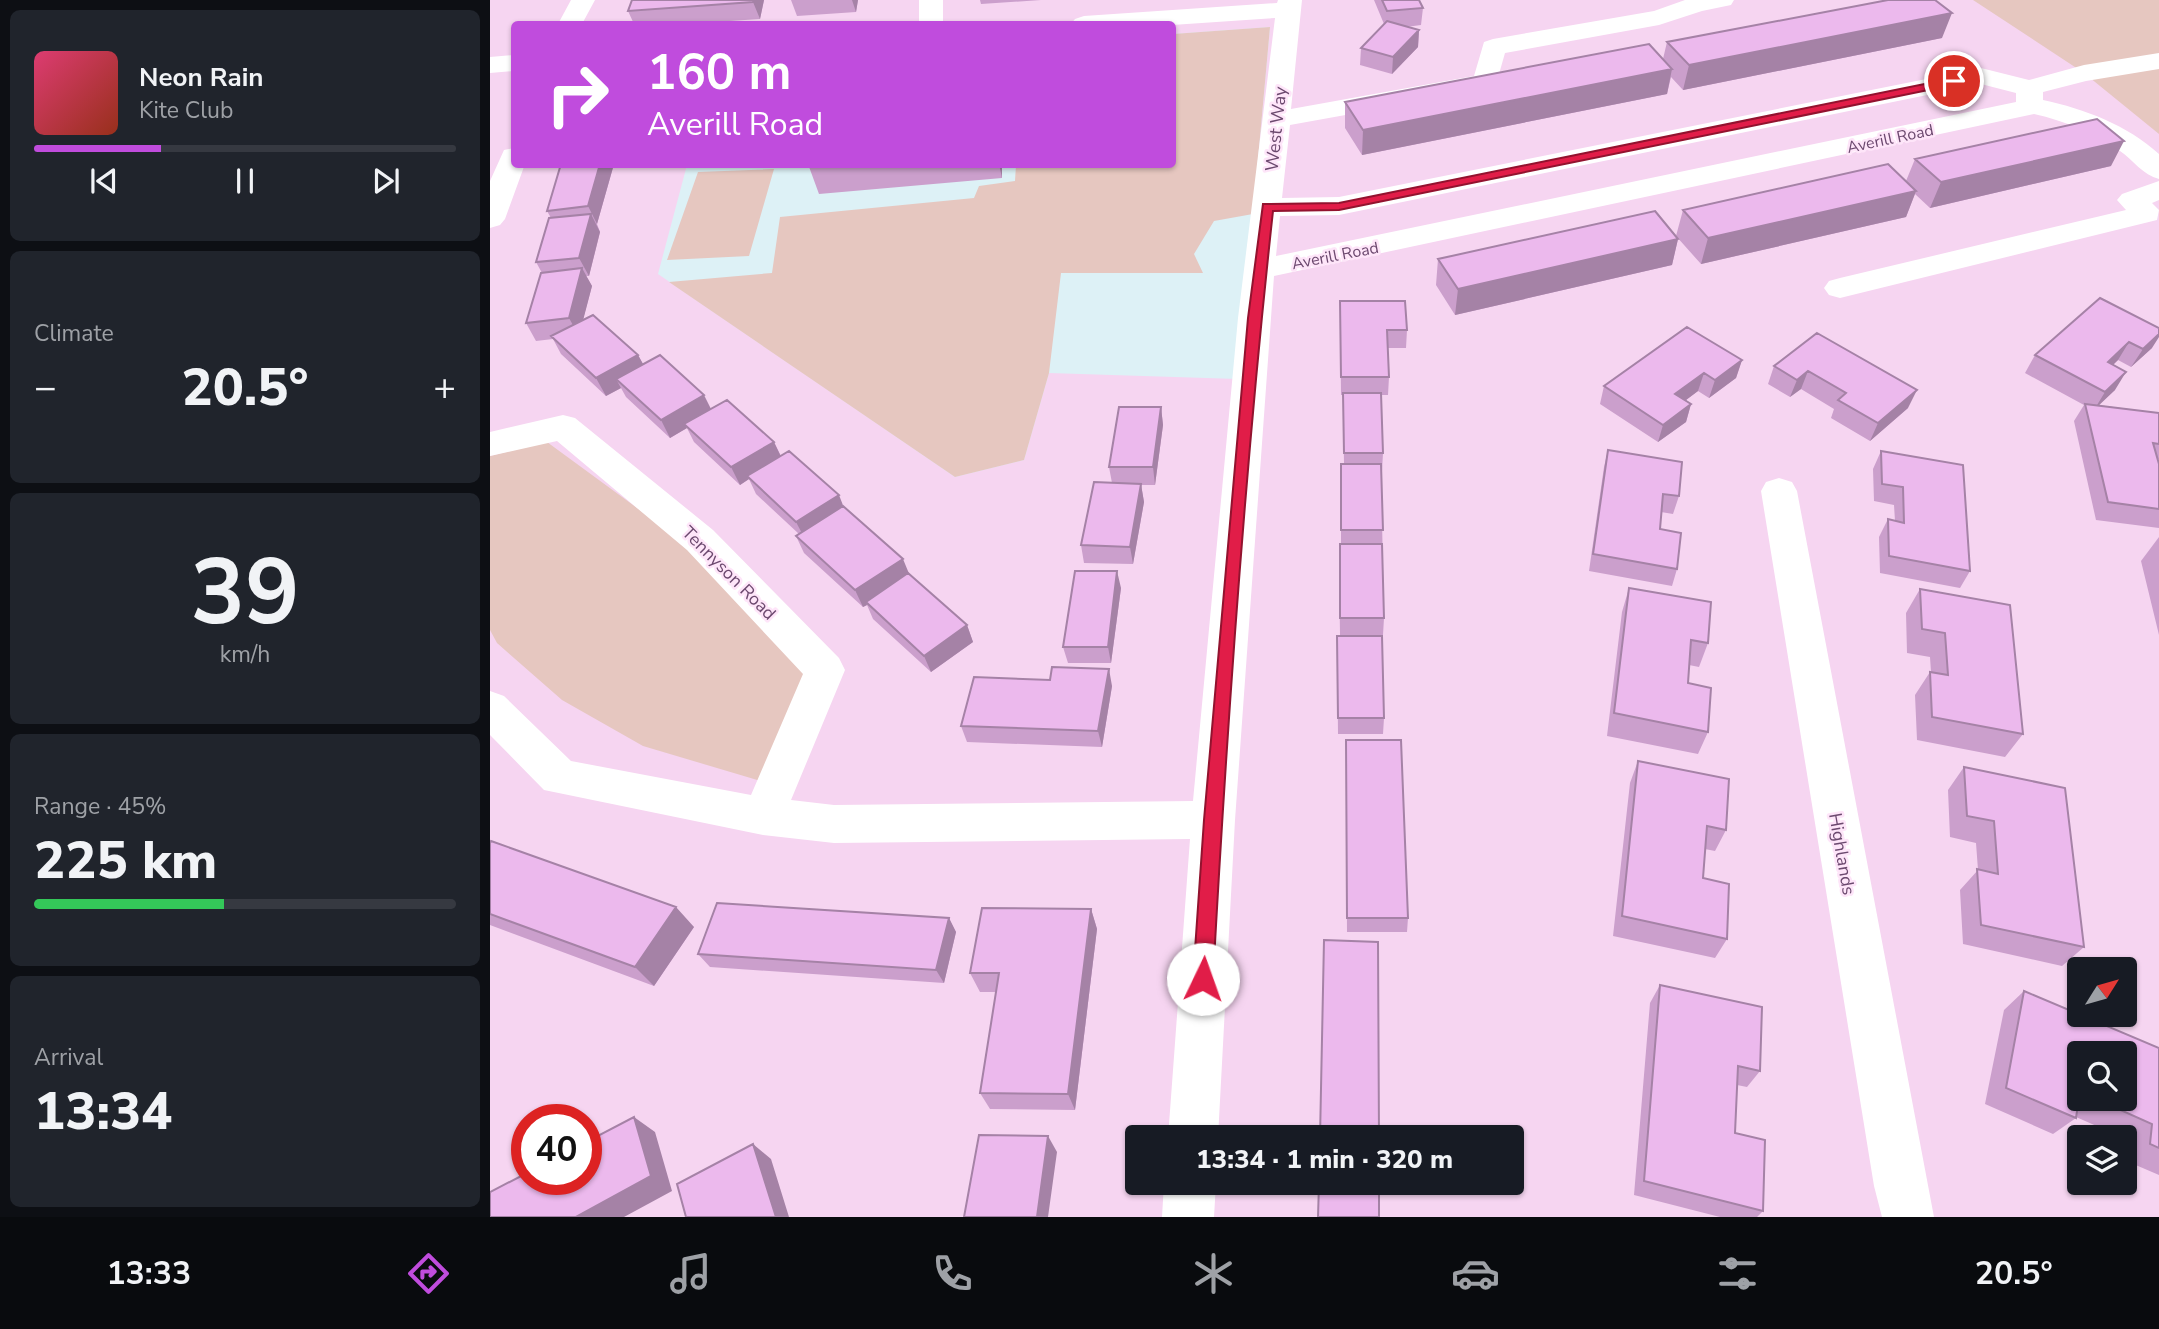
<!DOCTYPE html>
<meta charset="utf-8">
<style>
body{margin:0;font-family:"Nunito Sans",sans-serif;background:#20242c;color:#f1f3f6;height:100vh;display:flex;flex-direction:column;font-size:26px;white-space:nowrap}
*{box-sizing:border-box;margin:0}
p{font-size:23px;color:#9ea1a6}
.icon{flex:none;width:38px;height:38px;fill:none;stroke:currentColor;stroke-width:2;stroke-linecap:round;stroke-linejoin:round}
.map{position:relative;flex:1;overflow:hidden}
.panel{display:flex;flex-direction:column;gap:10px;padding:10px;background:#0d0f14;width:490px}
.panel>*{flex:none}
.banner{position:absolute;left:21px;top:21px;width:665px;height:147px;border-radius:7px;box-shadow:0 2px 5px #0004;background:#c04cdd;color:#fff;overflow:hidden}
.needle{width:46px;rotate:53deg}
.controls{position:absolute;left:1577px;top:957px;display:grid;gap:14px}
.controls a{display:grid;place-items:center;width:70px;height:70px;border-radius:7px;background:#171b24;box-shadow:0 2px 5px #0004;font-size:35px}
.speed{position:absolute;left:21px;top:1104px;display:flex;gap:14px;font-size:35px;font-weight:700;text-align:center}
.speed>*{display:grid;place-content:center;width:91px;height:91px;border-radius:50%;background:#171b24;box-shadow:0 2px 5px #0004;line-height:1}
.speed .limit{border:10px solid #d22;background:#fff;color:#111}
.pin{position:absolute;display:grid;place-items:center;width:60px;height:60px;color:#fff;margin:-30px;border:4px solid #fff;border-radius:50%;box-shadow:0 2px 7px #0007}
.me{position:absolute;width:77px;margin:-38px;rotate:3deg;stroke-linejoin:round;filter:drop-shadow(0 0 5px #0008)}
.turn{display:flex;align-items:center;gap:24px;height:147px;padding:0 21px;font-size:32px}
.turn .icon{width:91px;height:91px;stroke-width:2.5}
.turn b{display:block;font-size:49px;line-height:60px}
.big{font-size:52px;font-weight:800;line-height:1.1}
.panel .widget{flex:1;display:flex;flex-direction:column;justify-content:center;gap:10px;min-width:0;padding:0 24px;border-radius:10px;background:#20242c}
.panel .dial{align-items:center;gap:0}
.dial b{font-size:91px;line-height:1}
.song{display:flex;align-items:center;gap:21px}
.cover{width:84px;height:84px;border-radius:10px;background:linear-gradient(135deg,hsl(340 70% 55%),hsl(10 70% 35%))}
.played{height:7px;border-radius:4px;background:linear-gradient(90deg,#c04cdd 30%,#363941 30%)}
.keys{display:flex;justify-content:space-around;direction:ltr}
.heat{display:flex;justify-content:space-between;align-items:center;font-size:38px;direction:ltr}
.charge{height:10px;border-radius:5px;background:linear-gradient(90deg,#34c759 45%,#363941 0)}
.trip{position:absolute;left:635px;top:1125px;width:399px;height:70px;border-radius:7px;background:#171b24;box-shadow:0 2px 5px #0004;font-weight:800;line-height:70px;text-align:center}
.menu{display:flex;height:112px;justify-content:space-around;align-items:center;background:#090b0e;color:#9ea1a6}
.menu .icon{width:49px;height:49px}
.menu .current{color:#c04cdd}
.menu b{font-size:32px;color:#f1f3f6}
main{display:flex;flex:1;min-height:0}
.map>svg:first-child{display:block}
.residential{fill:#f6d5f1;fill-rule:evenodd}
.education{fill:#ddf1f6}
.green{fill:#e6c7c0}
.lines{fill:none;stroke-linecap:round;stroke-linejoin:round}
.minor{fill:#fff;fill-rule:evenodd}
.wall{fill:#cb9fcc;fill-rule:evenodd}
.shaded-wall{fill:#a582a6}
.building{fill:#ecb9ed;stroke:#a582a6;stroke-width:2}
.route{fill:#e11d48;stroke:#92132f;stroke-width:2}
.labels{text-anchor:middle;stroke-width:5;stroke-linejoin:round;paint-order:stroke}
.far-street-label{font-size:16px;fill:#6c496f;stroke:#fee5f9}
.street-label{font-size:18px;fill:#6c496f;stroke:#fee5f9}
</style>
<main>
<section class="panel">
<div class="widget">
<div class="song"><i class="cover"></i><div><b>Neon Rain</b><p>Kite Club</p></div></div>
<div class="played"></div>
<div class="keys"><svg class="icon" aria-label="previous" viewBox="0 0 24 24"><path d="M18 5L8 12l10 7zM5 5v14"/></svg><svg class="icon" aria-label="pause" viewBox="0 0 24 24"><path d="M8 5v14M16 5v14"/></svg><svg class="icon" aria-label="next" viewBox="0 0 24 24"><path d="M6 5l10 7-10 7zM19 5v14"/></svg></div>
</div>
<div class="widget"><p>Climate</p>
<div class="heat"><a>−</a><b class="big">20.5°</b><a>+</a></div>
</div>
<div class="widget dial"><b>39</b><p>km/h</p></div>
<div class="widget"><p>Range · 45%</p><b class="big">225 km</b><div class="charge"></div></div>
<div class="widget"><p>Arrival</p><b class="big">13:34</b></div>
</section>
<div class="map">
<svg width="1669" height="1217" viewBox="0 0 1669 1217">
<rect width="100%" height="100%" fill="#fae0f5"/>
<!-- residential -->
<path class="residential" d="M0 0H1669V1217H0ZM24 24H682V164H24ZM1589 970H1634V1015H1589ZM1589 1054H1634V1099H1589ZM37 1120H96V1180H37ZM648 1138H1022V1183H648ZM1589 1138H1634V1183H1589Z"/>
<!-- education -->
<path class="education" d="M780 27 748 379 559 373 534 460 465 477 168 274 197 165 682 164 683 34Z"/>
<!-- green -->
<path class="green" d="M1483 0H1669V134L1594 73Z
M780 27 763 214 724 221 704 254 713 273H571L559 373 534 460 465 477 179 282 282 273 290 217 484 198 489 186 525 181 526 165 682 164 683 34Z
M284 169 259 256 177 260 208 172Z
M57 442 199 546 319 675 274 782 153 746 72 700 7 643 0 630V456Z"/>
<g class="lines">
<!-- minor -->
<path class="minor" d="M81 0H105L92 24H68Z
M429 0H453V24H429Z
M788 0H812L801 109 984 76 994 42 1003 39 1164 11 1195 0H1244L1241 5 1212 11 1169 25 1015 53 1005 88 800 125 792 198 849 197 1491 68 1539 80 1594 65 1669 53V69L1596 81 1553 92V100C1595 109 1637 125 1669 154V179C1653 175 1643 160 1630 151 1604 133 1575 121 1544 114L784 276 745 820 728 1138H678L700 839 344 843 273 835 54 790 0 735V691L14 696 81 761 261 795 313 674 197 550 67 441 0 456V432L73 415 85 418 223 530 349 658 355 670 301 800 344 805 703 801 748 318 785 18 682 25 581 24 585 19 594 16 787 3ZM1491 84 1526 93V102L786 256 790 216 849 215Z
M24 55V71L0 73V57Z
M24 148V164H35L15 219 10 225 0 228V181L14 150Z
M1669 181V200L1662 203 1669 210 1667 220 1350 298 1339 295 1334 288 1339 281 1350 278 1636 210 1627 200 1632 194Z
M1289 478 1302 482 1307 491 1444 1217H1392L1384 1186 1271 491 1276 482Z
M674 1183H726L724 1217H672Z"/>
</g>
<!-- wall -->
<path class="wall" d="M142 0H274L270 19 194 24H144L138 11Z
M301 0H368L366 12 307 16Z
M490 0H551L491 4Z
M884 0H929L933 8 931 25 916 27 929 30 928 47 902 74 870 65 871 48 894 24Z
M1452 38 1193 90 1181 77 1177 94 872 155 855 128V102L1173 59 1177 42Z
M1425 159 1621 166 1440 208 1425 194 1416 217 1211 264 1186 236 1193 210 1416 181Z
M124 164 107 224 110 232 99 276H96L102 286 93 319 148 355 153 364 221 409 284 442 291 456 354 507 419 574 477 625 483 642 441 672 383 619 377 605 373 607 314 553 306 536 309 534 266 494 259 479 250 485 204 442 197 428 180 438 136 397 131 388 116 396 71 354 63 339 46 341 36 323 52 273 46 262 61 218 57 211Z
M318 164H512V178L329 194Z
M1188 239 1182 265 965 315 946 285 948 259Z
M1610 298 1662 348 1641 367 1628 360 1623 365 1625 390 1608 405 1669 413V459L1668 460 1669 464V528L1606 520 1584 421 1594 405 1535 373 1545 355Z
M850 301 917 330 916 348H898L899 377 898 395H891L893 453 892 471H891L894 618 893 635H850L849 562 851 544V464H854L853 395H851Z
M1327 333 1418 408 1380 441 1341 418 1344 409 1311 389 1300 397 1278 384 1284 366Z
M1252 360 1246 378 1219 398 1208 391 1196 400 1201 404 1196 422 1168 442 1110 404 1114 386Z
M671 407 673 425 665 485H651L654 502 643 564 594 563 591 545 622 483 619 467Z
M1118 450 1189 496 1183 514 1171 512 1170 529 1187 569 1182 586 1099 571 1114 467Z
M1391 451 1480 571 1470 588 1390 573 1389 537 1398 519 1405 521 1404 505 1384 501 1383 469Z
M1669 537V635L1651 561Z
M631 588 621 663H578L573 647Z
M1139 588 1218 643 1209 667 1199 665 1198 683 1218 732 1208 754 1117 736 1132 612Z
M1430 589 1533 734 1515 757 1427 740 1425 695 1440 672H1441L1440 657 1417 653 1416 613Z
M847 636 894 718 893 734H848Z
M622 686 612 747 477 742 471 726Z
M856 740 918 918 917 932H857Z
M1148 761 1236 830 1225 851 1215 849 1213 878 1237 939 1225 958 1123 936 1140 783Z
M1474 767 1594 947 1572 966 1473 944 1470 890 1488 870 1486 843 1460 837 1458 790Z
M0 843 204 927 164 986 0 925Z
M601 909 607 929 585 1110 500 1109 490 1093 506 992H490L480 973Z
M459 918 466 932 454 983 220 967 208 954Z
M1170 985 1270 1071 1257 1087 1247 1085 1245 1133 1273 1211 1267 1217H1230L1144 1195 1160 1003Z
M1534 991 1669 1048V1175L1634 1160 1637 1139 1634 1138 1586 1117V1118L1563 1134 1495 1104 1514 1010ZM1589 1054 1634 1099H1589Z"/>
<!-- shaded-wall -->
<path class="shaded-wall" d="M264 0H274L270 19 263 2Z
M362 0H368L366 12Z
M1462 13 1452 38 1193 90 1199 65Z
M929 30 928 47 902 74 903 57Z
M1182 69 1177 94 872 155 873 130Z
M1634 141 1621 166 1440 208 1451 182Z
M110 164H124L107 224 98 206Z
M509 164H512V178Z
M1426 191 1416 217 1211 264 1218 238Z
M101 214 110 232 99 276 89 258Z
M1188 239 1182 265 965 315 968 289Z
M92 268 102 286 89 336 79 318Z
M1669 334V337L1662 348 1641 367 1653 349Z
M1639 342 1628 360 1607 380 1618 362Z
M148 355 158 373 126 379 131 388 116 396 106 378Z
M1252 360 1246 378 1219 398 1225 380Z
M1318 371 1311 389 1300 397 1307 380Z
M1636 372 1625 390 1604 410 1615 392Z
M1214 373 1208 391 1180 412 1185 394Z
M1427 390 1418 408 1380 441 1388 423Z
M214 395 223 413 194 424 197 428 180 438 171 420Z
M1201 404 1196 422 1168 442 1173 425Z
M671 407 673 425 665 485 663 467Z
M284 442 292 459 257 476 259 479 250 485 241 467Z
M651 484 654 502 643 564 640 547Z
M349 495 356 513 315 539 306 522Z
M413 559 420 576 376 602 377 605 373 607 365 590Z
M627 571 631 588 621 663 618 647Z
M477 625 483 642 441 672 434 656Z
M619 669 622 686 612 747 608 731Z
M186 907 204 927 164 986 145 967Z
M601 909 607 929 585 1110 578 1094Z
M459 918 466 932 454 983 446 970Z
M144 1117 165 1132 182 1191 134 1217H86Z
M558 1136 567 1152 558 1217H547Z
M263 1144 281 1159 299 1217H286Z"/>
<!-- building -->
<path class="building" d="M142 0H264L263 2 138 11Z
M892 0H929L933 8 897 11Z
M1398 0H1445L1462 13 1199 65 1177 42Z
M897 21 929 30 903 57 871 48Z
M1159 44 1182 69 873 130 855 102Z
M1607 119 1634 141 1451 182 1425 159Z
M71 164H110L98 206 57 211Z
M1398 164 1426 191 1218 238 1193 210Z
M1165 211 1188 239 968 289 948 259Z
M101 214 89 258 46 262 59 218Z
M92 268 79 318 36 323 51 273Z
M1610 298 1669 328V334L1653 349 1639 342 1618 362 1636 372 1615 392 1545 355Z
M850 301H915L917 330H897L899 377H851Z
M103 315 148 355 106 378 61 336Z
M1197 327 1252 360 1225 380 1214 373 1185 394 1201 404 1173 425 1114 386Z
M1327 333 1427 390 1388 423 1348 400 1356 393 1318 371 1307 380 1284 366Z
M170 355 214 395 171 420 126 379Z
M853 393H891L893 453H854Z
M237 400 284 442 241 467 194 424Z
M1595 404 1669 413V444L1663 443 1669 464V509L1618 502Z
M629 407H671L663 467H619Z
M1118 450 1192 462 1189 496 1173 494 1170 529 1191 533 1187 569 1103 554Z
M299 451 349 495 306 522 257 476Z
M1391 451 1473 465 1480 571 1399 556 1398 519 1414 523 1413 487 1392 484Z
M851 464H891L893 530H851Z
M604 482 651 484 640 547 591 545Z
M353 506 413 559 365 590 306 536Z
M850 544H892L894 618H850Z
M585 571H627L618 647H573Z
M418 573 477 625 434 656 376 602Z
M1139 588 1221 602 1218 643 1201 640 1198 683 1221 688 1218 732 1124 713Z
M1430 589 1520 605 1533 734 1442 717 1440 672 1458 675 1455 633 1432 629Z
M847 636H892L894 718H848Z
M562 667 619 669 608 731 471 726 484 677 560 680Z
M856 740H911L918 918H857Z
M1148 761 1239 779 1236 830 1217 826 1213 878 1239 884 1237 939 1132 916Z
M1474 767 1575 788 1594 947 1491 925 1487 869 1508 874 1504 821 1477 816Z
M1 841 186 907 145 967 0 914V843Z
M227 903 459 918 446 970 208 954Z
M492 908 601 909 578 1094 490 1093 509 973H480Z
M834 940 888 942 889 1138H830Z
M1170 985 1272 1007 1270 1071 1248 1066 1245 1133 1275 1140 1273 1211 1154 1181Z
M1534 991 1669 1048V1148L1660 1144 1662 1124 1606 1099H1634V1054H1589V1098L1586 1118 1516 1088Z
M144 1117 161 1176 86 1217H0V1192L37 1173V1180H96V1142Z
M489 1135 558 1136 547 1217H474Z
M263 1144 286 1217H196L187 1184Z
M829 1183H889V1217H828Z"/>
<!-- route -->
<path class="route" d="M1464 78 1468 79V84L849 210 783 211C755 466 737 723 723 979L720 985 713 988 706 985 703 979 714 820 758 318 773 204 849 203Z"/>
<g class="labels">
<!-- far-street labels -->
<g class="far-street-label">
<text transform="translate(1400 138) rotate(-12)" y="6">Averill Road</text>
<text transform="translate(845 255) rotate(-11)" y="6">Averill Road</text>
</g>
<!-- street labels -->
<g class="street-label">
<text transform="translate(786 129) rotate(-84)" y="6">West Way</text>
<text transform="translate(239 573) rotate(45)" y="6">Tennyson Road</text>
<text transform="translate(1352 854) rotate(80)" y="6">Highlands</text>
</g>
</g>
</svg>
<div class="controls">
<a><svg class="needle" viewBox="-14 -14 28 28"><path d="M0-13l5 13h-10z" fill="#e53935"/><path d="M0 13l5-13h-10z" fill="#9ea1a6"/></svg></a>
<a><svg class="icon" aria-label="search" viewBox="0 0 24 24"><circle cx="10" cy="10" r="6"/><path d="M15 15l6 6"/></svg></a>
<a><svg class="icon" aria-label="layers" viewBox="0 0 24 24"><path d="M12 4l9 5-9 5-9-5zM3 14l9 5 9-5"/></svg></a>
</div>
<div class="speed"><div class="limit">40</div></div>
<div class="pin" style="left:1464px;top:81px;background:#d93025"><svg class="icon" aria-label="arrive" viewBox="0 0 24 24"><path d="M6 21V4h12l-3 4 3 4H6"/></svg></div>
<svg class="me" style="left:713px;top:979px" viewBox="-20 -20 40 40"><circle r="19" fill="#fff"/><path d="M0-13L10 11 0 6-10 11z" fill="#e11d48"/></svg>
<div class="trip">13:34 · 1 min · 320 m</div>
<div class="banner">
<div class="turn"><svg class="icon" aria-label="right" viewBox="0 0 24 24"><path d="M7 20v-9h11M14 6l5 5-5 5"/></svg><div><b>160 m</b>Averill Road</div></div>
</div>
</div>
</main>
<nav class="menu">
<b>13:33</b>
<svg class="icon current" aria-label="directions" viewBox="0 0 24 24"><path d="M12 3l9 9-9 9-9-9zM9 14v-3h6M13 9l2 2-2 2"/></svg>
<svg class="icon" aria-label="music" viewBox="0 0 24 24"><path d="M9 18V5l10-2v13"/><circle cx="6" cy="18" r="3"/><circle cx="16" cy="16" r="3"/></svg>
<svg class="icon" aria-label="phone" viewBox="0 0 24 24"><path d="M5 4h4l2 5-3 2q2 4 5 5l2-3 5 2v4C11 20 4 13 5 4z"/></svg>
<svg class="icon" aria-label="climate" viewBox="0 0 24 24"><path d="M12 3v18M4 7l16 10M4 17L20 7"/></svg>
<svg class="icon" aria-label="car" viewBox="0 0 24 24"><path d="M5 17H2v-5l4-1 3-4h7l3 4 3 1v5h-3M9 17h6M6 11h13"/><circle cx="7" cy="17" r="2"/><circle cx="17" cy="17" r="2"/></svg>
<svg class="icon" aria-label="filters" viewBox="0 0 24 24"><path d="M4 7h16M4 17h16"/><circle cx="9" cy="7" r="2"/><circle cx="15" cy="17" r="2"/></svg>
<b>20.5°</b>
</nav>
